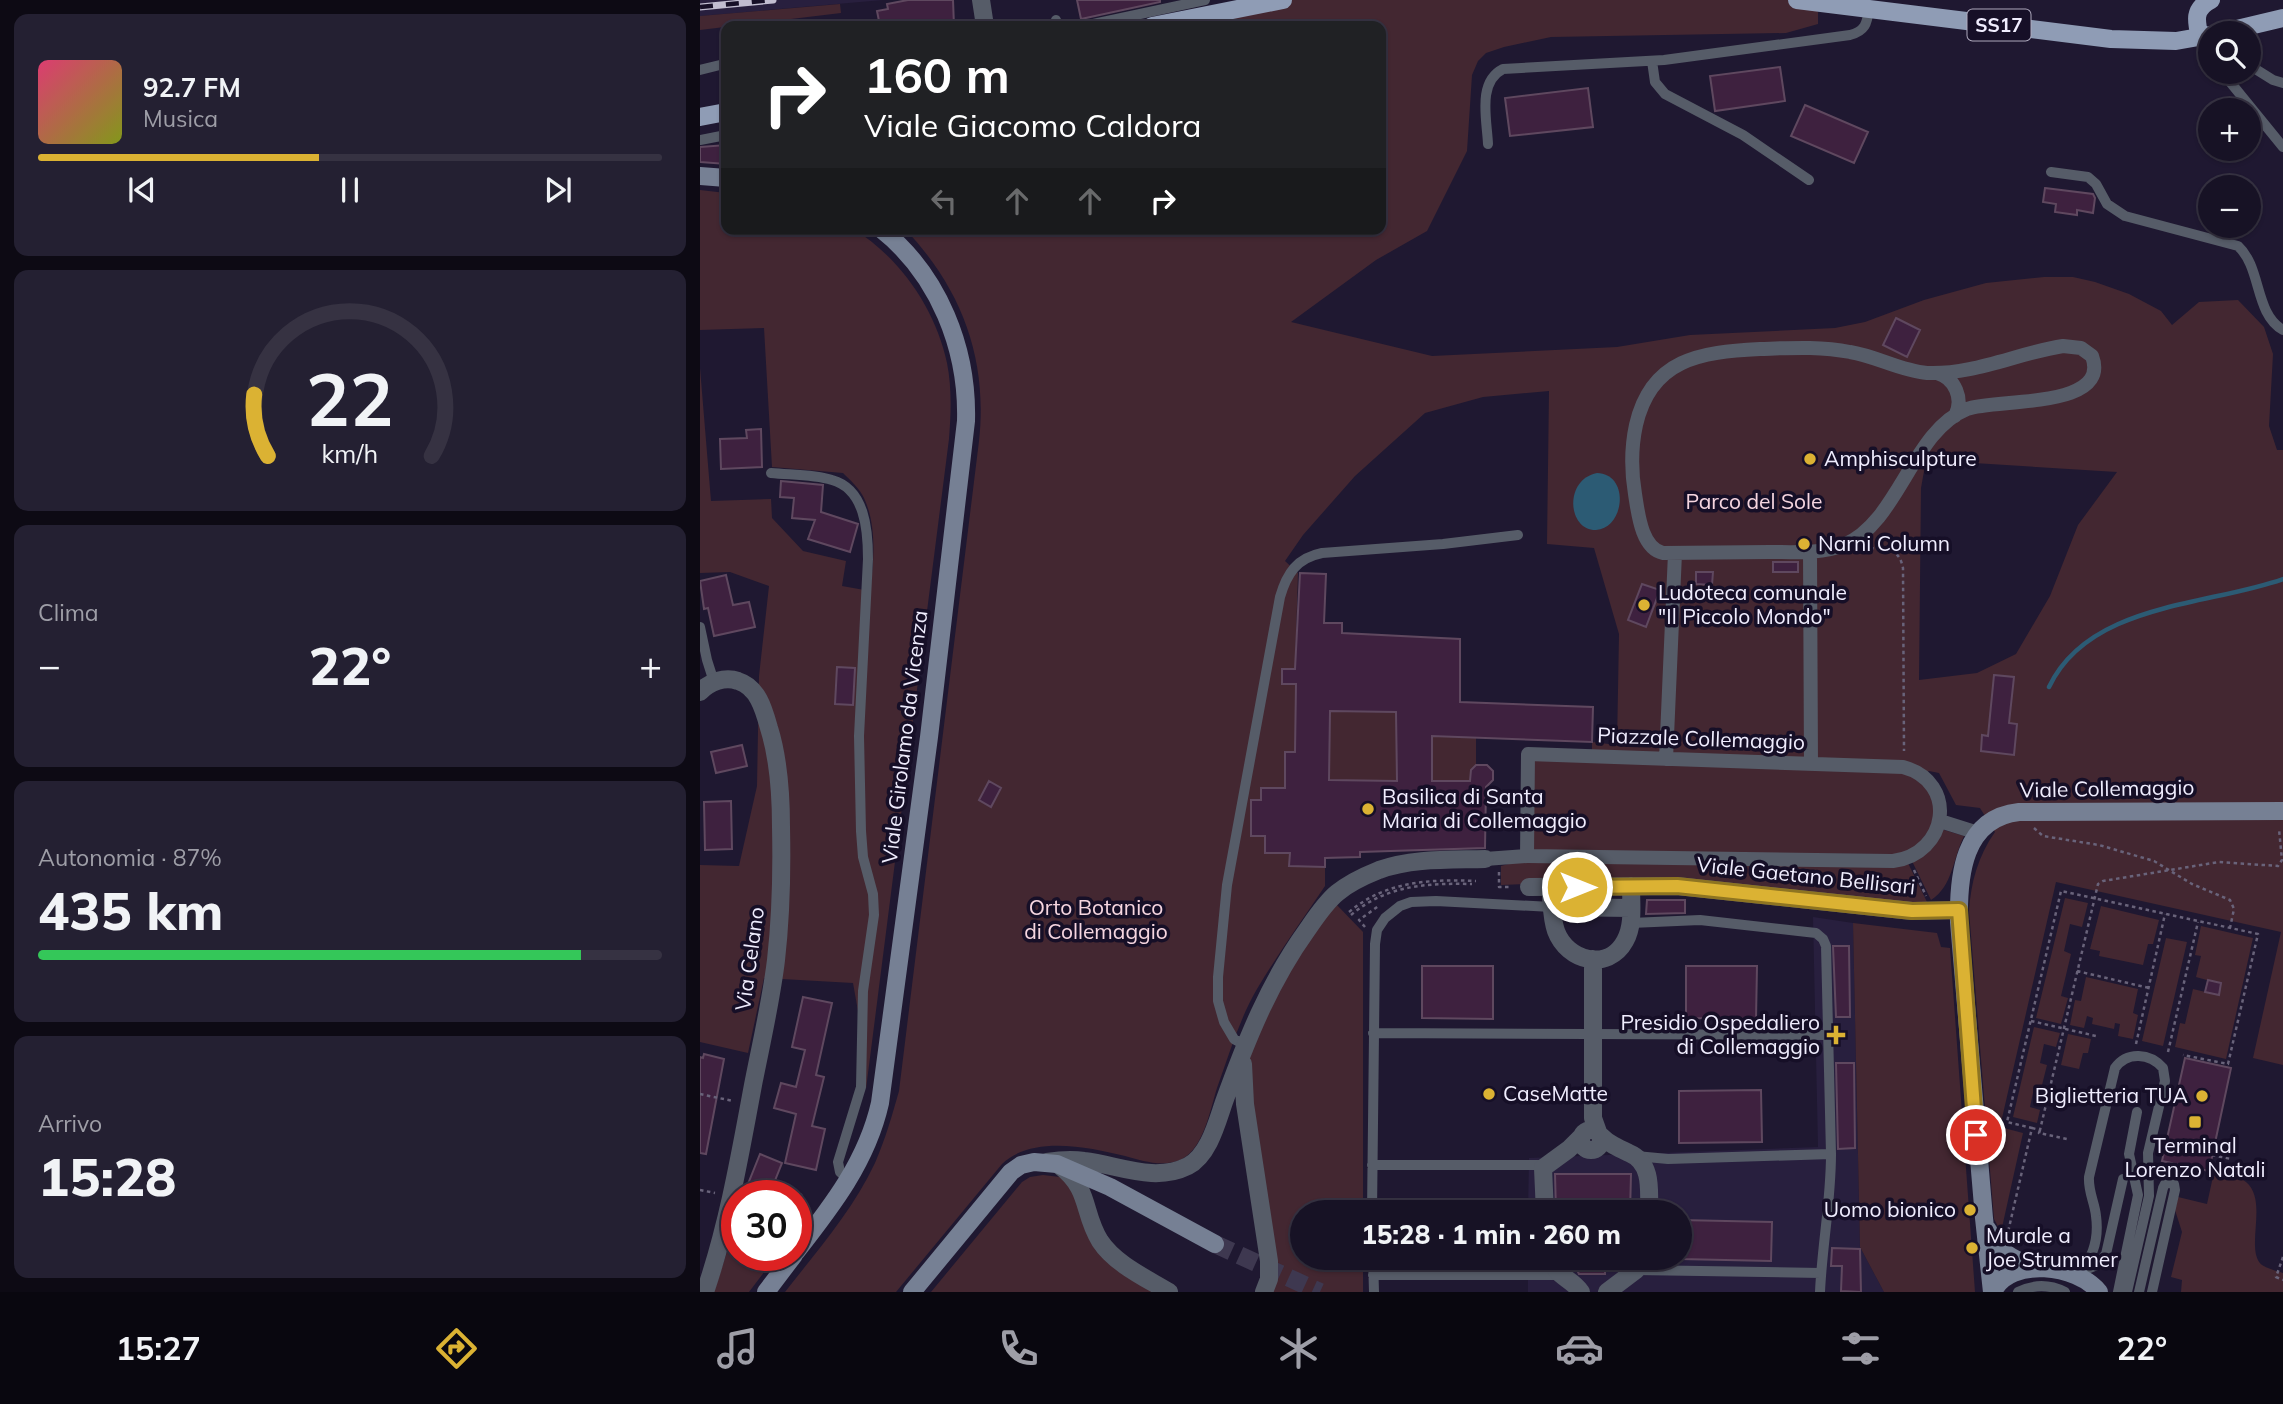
<!DOCTYPE html>
<html lang="it">
<meta charset="utf-8">
<style>
body{margin:0;font-family:Mulish,sans-serif;background:#242032;color:#f1f3f6;height:100vh;display:flex;flex-direction:column;font-size:26px;white-space:nowrap}
*{box-sizing:border-box;margin:0}
p{font-size:23px;color:#9e9ea7}
.icon{flex:none;width:38px;height:38px;fill:none;stroke:currentColor;stroke-width:2;stroke-linecap:round;stroke-linejoin:round}
.map{position:relative;flex:1;overflow:hidden}
.details{display:flex;flex-direction:column;gap:14px;padding:14px;background:#0d0a14;width:700px}
.details>*{flex:none}
.banner{position:absolute;left:21px;top:21px;width:665px;height:214px;border-radius:14px;box-shadow:0 2px 5px #0004,0 0 0 2px #363242;background:#202124;color:#fff;overflow:hidden}
.tools{position:absolute;left:1498px;top:21px;display:grid;gap:14px}
.tools a{display:grid;place-items:center;width:63px;height:63px;border-radius:50%;background:#171225;box-shadow:0 2px 5px #0004,0 0 0 2px #363242;font-size:35px}
.speed{position:absolute;left:21px;top:1180px;display:flex;gap:14px;font-size:35px;font-weight:700;text-align:center}
.speed>*{display:grid;place-content:center;width:91px;height:91px;border-radius:50%;background:#171225;box-shadow:0 2px 5px #0004,0 0 0 2px #363242;line-height:1}
.speed .limit{border:10px solid #d22;background:#fff;color:#111}
.pin{position:absolute;display:grid;place-items:center;width:60px;height:60px;color:#fff;margin:-30px;border:4px solid #fff;border-radius:50%;box-shadow:0 2px 7px #0007}
.me{position:absolute;width:77px;margin:-38px;rotate:90deg;stroke-linejoin:round;filter:drop-shadow(0 0 5px #0008)}
.turn{display:flex;align-items:center;gap:24px;height:147px;padding:0 28px;font-size:32px}
.turn .icon{width:91px;height:91px;stroke-width:2.5}
.turn b{display:block;font-size:49px;line-height:60px}
.lanes{display:flex;align-items:center;height:66px;padding:0 28px;background:#0003;justify-content:center;gap:35px;direction:ltr}
.lanes .off{opacity:.35}
.big{font-size:52px;font-weight:800;line-height:1.1}
.details .card{flex:1;display:flex;flex-direction:column;justify-content:center;gap:10px;min-width:0;padding:0 24px;border-radius:14px;background:#242032}
.details .dial{align-items:center;gap:0}
.dial svg{height:182px;overflow:visible;fill:none;stroke:#363242;stroke-width:7;stroke-linecap:round;text-anchor:middle}
.dial text{fill:#f1f3f6;stroke:none}
.song{display:flex;align-items:center;gap:21px}
.cover{width:84px;height:84px;border-radius:10px;background:linear-gradient(135deg,hsl(340 70% 55%),hsl(70 70% 35%))}
.played{height:7px;border-radius:4px;background:linear-gradient(90deg,#dbb233 45%,#363242 45%)}
.keys{display:flex;justify-content:space-around;direction:ltr}
.heat{display:flex;justify-content:space-between;align-items:center;font-size:38px;direction:ltr}
.charge{height:10px;border-radius:5px;background:linear-gradient(90deg,#34c759 87%,#363242 0)}
.trip{position:absolute;left:590px;top:1200px;width:402px;height:70px;border-radius:35px;background:#171225;box-shadow:0 2px 5px #0004,0 0 0 2px #363242;font-weight:800;line-height:70px;text-align:center}
.tabs{display:flex;height:112px;justify-content:space-around;align-items:center;background:#09070f;color:#9e9ea7}
.tabs .icon{width:49px;height:49px}
.tabs .active{color:#dbb233}
.tabs b{font-size:32px;color:#f1f3f6}
main{display:flex;flex:1;min-height:0}
.map>svg:first-child{display:block}
.built{fill:#281f3e}
.green{fill:#432731;fill-rule:evenodd}
.water{fill:#2c5b74}
.lines{fill:none;stroke-linecap:round;stroke-linejoin:round}
.stream{stroke:#2c5b74;stroke-width:4.5}
.building{fill:#3e213f;stroke:#5f485f;stroke-width:2;fill-rule:evenodd}
.secondary-tunnel{stroke:#3e3850;stroke-width:18;stroke-dasharray:18 9;stroke-linecap:butt}
.path{stroke:#69637a;stroke-width:2.5;stroke-dasharray:3.5 3.5;stroke-linecap:butt}
.service{stroke:#565c68;stroke-width:10}
.pedestrian{stroke:#565c68;stroke-width:14}
.minor{stroke:#565c68;stroke-width:18}
.secondary{stroke:#768094;stroke-width:18}
.primary{stroke:#8f9cb5;stroke-width:18}
.rail-casing{stroke:#c1bdd0;stroke-width:7}
.rail{stroke:#160f27;stroke-width:4.5;stroke-dasharray:13;stroke-linecap:butt}
.route-casing{stroke:#8e7421;stroke-width:18}
.route{stroke:#dbb233;stroke-width:12}
.poi-dot{fill:#dbb233;stroke:#160f27;stroke-width:2.5}
.labels{text-anchor:middle;stroke-width:7;stroke-linejoin:round;paint-order:stroke}
.shield{fill:#160f27;stroke:#afaabe;stroke-width:2}
.shield-label{font-size:19px;font-weight:bold;fill:#f0edfe}
.poi-label{font-size:21px;fill:#f0edfe;stroke:#160f27;text-anchor:start}
.park-label{font-size:21px;fill:#f6d6e0;stroke:#160f27}
.street-label{font-size:21px;fill:#f0edfe;stroke:#160f27}
</style>
<main>
<section class="details">
<div class="card">
<div class="song"><i class="cover"></i><div><b>92.7 FM</b><p>Musica</p></div></div>
<div class="played"></div>
<div class="keys"><svg class="icon" aria-label="previous" viewBox="0 0 24 24"><path d="M18 5L8 12l10 7zM5 5v14"/></svg><svg class="icon" aria-label="pause" viewBox="0 0 24 24"><path d="M8 5v14M16 5v14"/></svg><svg class="icon" aria-label="next" viewBox="0 0 24 24"><path d="M6 5l10 7-10 7zM19 5v14"/></svg></div>
</div>
<div class="card dial"><svg viewBox="0 0 100 80">
<path d="M14 69A42 42 0 1 1 86 69"/>
<path d="M14 69A42 42 0 0 1 8 42" stroke="#dbb233"/>
<text x="50" y="56" font-size="32" font-weight="700">22</text>
<text x="50" y="72" font-size="11">km/h</text>
</svg></div>
<div class="card"><p>Clima</p>
<div class="heat"><a>−</a><b class="big">22°</b><a>+</a></div>
</div>
<div class="card"><p>Autonomia · 87%</p><b class="big">435 km</b><div class="charge"></div></div>
<div class="card"><p>Arrivo</p><b class="big">15:28</b></div>
</section>
<div class="map">
<svg width="1583" height="1292" viewBox="0 0 1583 1292">
<rect width="100%" height="100%" fill="#1f1831"/>
<!-- built -->
<path class="built" d="M0 0H183L0 16Z
M1113 917 1153 923 1160 1247 1184 1292H828V1258H980V1213H828L829 1158 1118 1147Z"/>
<!-- green -->
<path class="green" d="M585 0H1106L1118 12V24L1086 33 851 37 804 47 786 53 778 61 772 75 767 151 727 231 676 260 591 322 732 356 917 347 990 335 1135 328 1165 322 1224 300 1286 283 1344 277H1373L1395 282 1429 294 1461 311 1472 325 1499 302 1538 300 1564 327 1573 354 1569 426 1577 450H1583V1065L1553 1058 1581 932 1356 882 1300 1127 1323 1133 1301 1232 1294 1219 1269 911C1271 882 1278 856 1295 832L1280 808 1256 805 1239 773 1229 771 1225 773 892 754V742L917 745 919 634 894 548 847 544 849 391 783 397 725 413 655 476 603 535 585 561 598 573 595 669 582 670V683L596 684 595 752 585 753V788H561V800H551V835L565 836V853H590V866L625 867V886C602 920 578 954 557 989 539 1020 529 1055 517 1088 510 1110 504 1147 482 1159 464 1168 443 1161 425 1156 388 1147 332 1135 302 1164L196 1292H85C117 1251 153 1210 175 1163 185 1140 192 1116 199 1091L279 441C288 359 262 289 205 229H681V26H519L518 22ZM1226 460 1417 472 1378 525 1350 596 1316 654 1277 673 1219 680 1221 488Z
M140 4 141 13 0 30V16Z
M0 190 26 193V229H153C200 257 236 310 247 363 252 388 251 414 249 439L166 1089V1056L153 983 64 978 48 1053 0 1042V865L39 866 57 786 59 676 69 586 30 572 0 573V368L11 501 71 499 72 518 103 551 146 561 142 586 170 591C174 561 177 526 164 498 160 489 150 480 143 473L72 467 64 328 0 330Z
M630 711 696 712 697 781 629 780Z
M732 736 776 737V765L771 771 770 781H732Z
M831 757 1200 769 1229 788 1237 820 1211 854 830 853Z
M1241 829 1264 836C1253 858 1253 886 1231 900L1211 859Z
M827 859 1207 861 1227 902 1218 904 828 884 801 885V866Z
M1365 898 1388 903 1382 927 1370 924 1364 951 1371 954 1361 996 1368 998 1361 1024 1336 1018Z
M635 903 663 932V1213H602V1258H663V1292H573L551 1101 549 1051 570 1004 602 950Z
M1401 906 1459 920 1453 944H1448L1443 965 1399 956 1400 951 1390 949Z
M1153 923 1237 933 1241 947 1250 948 1275 1292H1184L1160 1247Z
M1501 926 1553 938 1526 1059 1475 1047 1480 1023 1485 1024 1493 989 1518 995 1521 984 1496 977 1501 956 1495 955Z
M1466 938 1487 942 1463 1046 1442 1041Z
M1386 977 1438 989 1433 1013 1438 1015 1433 1039 1418 1036 1420 1024 1415 1023 1414 1029 1392 1024 1393 1018 1387 1016 1384 1028 1370 1025 1375 1000 1381 1001Z
M1334 1027 1360 1033 1356 1047 1344 1044 1340 1063 1347 1065 1341 1089 1334 1088 1330 1107 1340 1110 1337 1123 1313 1117Z
M1368 1034 1391 1039 1388 1053H1383L1379 1069 1361 1065Z
M1514 1172C1524 1175 1538 1175 1546 1182 1569 1201 1544 1250 1562 1265 1568 1269 1577 1271 1583 1273V1292H1481L1482 1280 1471 1277 1482 1232 1475 1210 1478 1197 1507 1204Z
M343 1175 360 1177 371 1185 385 1222 459 1292H231L322 1182 330 1177Z
M33 1233 37 1234V1255H77L49 1292H14Z"/>
<!-- water -->
<path class="water" d="M897 473C930 474 925 528 896 530 868 531 863 480 897 473Z"/>
<g class="lines">
<!-- stream -->
<path class="stream" d="M1349 687C1389 603 1507 606 1583 579"/>
</g>
<!-- building -->
<path class="building" d="M208 0H253L254 26H180L177 11 188 9 187 4Z
M377 0H460V2L381 19Z
M1080 67 1085 101 1015 111 1010 76Z
M888 88 893 127 810 136 805 98Z
M1105 105 1168 132 1154 163 1091 136Z
M26 145V164L0 162V147Z
M1345 188 1393 194 1395 198 1393 213 1377 210V215L1355 212 1356 204 1343 202Z
M1196 318 1220 330 1207 357 1183 345Z
M61 429 62 467 21 469 20 439 47 438 46 430Z
M81 481 123 485 121 512 158 524 150 552 108 539 115 520 92 518 94 498 80 497Z
M1073 562H1098V572H1073Z
M996 572H1013L1012 585 996 584Z
M600 573 626 574 624 623H642V633L760 639V702L893 707 892 742 732 736V781H770L771 770 776 765H787L793 771V780L786 787 785 848 660 852V857L625 858V867L589 866 590 853H565V836H551V800H561V788H585V752H595L596 684H582V669H595ZM630 711 696 712 697 781 629 780Z
M26 575 33 605 49 602 55 627 14 636 8 608 4 609 0 581Z
M942 584 960 590 946 627 928 620Z
M137 667 155 668 153 705 135 704Z
M1294 675 1314 677 1309 723 1317 724 1314 755 1281 751 1282 735 1288 736Z
M42 745 47 766 16 773 11 752Z
M289 781 301 788 291 807 279 800Z
M31 801 32 849 5 850 4 802Z
M947 900H985V913L946 914Z
M1133 946H1149L1150 1017H1136Z
M722 966H793V1019L722 1018Z
M986 966H1057L1056 1019 986 1018Z
M1508 980 1521 983 1519 995 1505 992Z
M103 997 132 1003 116 1075 124 1077 112 1126 125 1129 116 1170 85 1163 96 1114 74 1108 81 1083 96 1087 105 1050 92 1047Z
M4 1054 24 1059 6 1154 0 1153V1057L3 1058Z
M1485 1058 1531 1068 1509 1171 1462 1161Z
M1136 1063H1154L1155 1148 1138 1149Z
M1061 1090 1062 1142 979 1143V1091Z
M60 1154 82 1163 74 1183 102 1195H50L53 1186 48 1184Z
M855 1174H931L930 1213H856Z
M980 1220 1072 1222 1071 1261 980 1259Z
M1132 1248 1160 1249 1161 1292 1141 1291 1142 1266H1131Z
M864 1258H920V1268L916 1271H905V1274H879L877 1270 868 1265Z"/>
<g class="lines">
<!-- secondary-tunnel -->
<path class="secondary-tunnel" d="M515 1244 620 1292"/>
<!-- path -->
<path class="path" d="M1170 548C1187 549 1199 548 1203 568L1204 751
M1334 828 1343 836 1399 845 1454 861 1492 884 1530 900 1534 909 1530 928
M1214 870 1226 896
M799 872V887H812
M649 912C686 881 730 879 776 881
M651 915C686 885 728 883 772 884
M665 927 659 920 680 905
M1377 971 1449 988
M1331 1021 1396 1036
M1436 1044 1465 914
M1468 1052 1498 922
M0 1094 33 1101
M1332 1128 1340 1130 1398 884 1403 881 1519 862 1578 866 1582 860 1579 829
M1340 1130 1339 1133 1367 1139
M1512 1155 1531 1159
M0 1190 15 1193
M1341 1239 1308 1232 1332 1128 1307 1122 1361 891 1558 934 1528 1064 1483 1055
M1583 1257 1576 1277 1583 1280"/>
<!-- service -->
<path class="service" d="M356 20 358 26
M384 26 505 0
M1500 38 1510 57
M952 61 955 82 965 94 1043 135 1109 180
M1549 65 1573 80 1583 83
M0 70 24 64
M1522 72 1583 147
M0 140 26 135
M788 144C787 120 777 82 803 69L964 60 1150 35C1165 31 1167 24 1169 9
M1351 172 1388 177 1396 184 1407 204 1425 216 1538 246C1562 268 1554 313 1583 330
M71 473C91 475 113 474 132 480 165 489 168 530 168 559L159 736 161 831 163 857 173 894 174 915 163 991 161 1087 138 1162 140 1172 149 1180
M0 627 7 660 14 682
M931 923 1000 920 1116 933 1123 939 1126 946 1131 1154C1131 1201 1122 1246 1120 1292
M673 1033 1129 1035
M545 1045 534 1039 524 1022 518 1001V977L527 885 580 597C587 573 597 558 622 553L743 544 818 535
M936 1156 968 1159 1131 1154
M672 1165H845
M672 1213 675 944 677 930 685 918 700 906 711 902 736 901 852 907
M673 1258 674 1292
M936 1270 1121 1273
M1382 1271 1397 1265 1406 1254 1423 1179
M1370 1273C1393 1268 1399 1238 1396 1216 1395 1203 1388 1192 1389 1177L1415 1068C1427 1051 1450 1053 1463 1068L1465 1081 1448 1153 1449 1196 1427 1292
M673 1275H860
M1318 1292C1334 1284 1349 1284 1365 1292
M1418 1292 1438 1195 1429 1154 1437 1112
M1439 1292 1463 1188 1465 1184 1470 1182 1474 1184 1475 1190 1452 1292"/>
<!-- pedestrian -->
<path class="pedestrian" d="M1363 346 1381 348 1392 356C1412 410 1294 398 1267 409 1212 431 1199 522 1144 545 1121 554 1094 552 1070 552 1034 552 999 553 963 553 941 548 938 512 935 494 931 470 931 448 936 425 951 359 1000 352 1060 349 1090 348 1120 346 1150 352 1176 356 1201 371 1227 373 1273 375 1318 353 1363 346Z
M1237 373C1255 378 1264 399 1255 416
M1110 551 1111 764
M966 759 975 553
M1240 821 1278 833
M785 859 827 856H828L1193 861C1248 854 1259 782 1203 767L828 754 827 856"/>
<!-- minor -->
<path class="minor" d="M281 0 285 26
M0 692C9 682 25 676 38 681 58 687 64 710 69 728 79 760 81 794 81 827 82 872 81 916 76 960 71 1002 61 1044 53 1085 40 1155 28 1225 5 1292
M829 887 977 886 1212 911 1259 910
M850 887C852 901 851 917 856 931 867 961 908 972 925 941 934 925 931 904 931 886
M852 907 931 908
M893 959V1118L898 1132
M543 1064 545 1104 569 1261V1279L564 1292
M881 1140a10 10 0 1 1 20 0a10 10 0 1 1-20 0Z
M900 1135C909 1144 918 1148 929 1153 953 1163 949 1191 949 1213
M347 1162C360 1160 371 1159 384 1161 419 1165 454 1183 488 1166 509 1155 517 1122 524 1102 546 1041 569 983 607 930 616 917 625 903 637 893 649 883 664 876 679 870 712 858 750 860 785 859
M360 1166C391 1190 382 1212 400 1241 415 1264 446 1278 469 1292
M845 1213 843 1168 869 1149 881 1137
M850 1258C857 1278 870 1277 881 1292
M907 1292 936 1270 946 1258"/>
<!-- secondary -->
<path class="secondary" d="M0 176 26 178
M1288 1230C1298 1252 1313 1260 1335 1267
M96 1252C132 1206 167 1161 180 1103L229 737 266 421C268 349 239 275 181 229
M66 1292 94 1255
M212 1292 311 1172 321 1165 334 1162 357 1164 410 1187 515 1244
M1292 1292 1284 1218 1259 922C1258 876 1263 818 1319 812L1583 811
M1293 1292C1310 1256 1378 1265 1399 1292"/>
<!-- primary -->
<path class="primary" d="M1097 0 1411 39 1476 41 1510 35
M452 26 583 0
M1520 33 1583 18
M1500 38C1496 21 1493 9 1511 0
M0 117 26 112"/>
<defs>
<path id="rail" d="M0 7 73 0"/>
</defs>
<!-- rail casing -->
<use href="#rail" class="rail-casing"/>
<!-- rail -->
<use href="#rail" class="rail"/>
</g>
<g class="lines">
<defs>
<path id="route" d="M877 887 977 886 1212 911 1259 910 1276 1135"/>
</defs>
<!-- route casing -->
<use href="#route" class="route-casing"/>
<!-- route -->
<use href="#route" class="route"/>
</g>
<!-- markers -->
<g class="poi-dot">
<circle cx="1110" cy="459" r="7"/>
<circle cx="1104" cy="544" r="7"/>
<circle cx="944" cy="605" r="7"/>
<circle cx="668" cy="809" r="7"/>
<path d="M1132.5 1024.5h7v7h7v7h-7v7h-7v-7h-7v-7h7z"/>
<circle cx="789" cy="1094" r="7"/>
<circle cx="1502" cy="1096" r="7"/>
<rect x="1488" y="1115" width="14" height="14" rx="3.5"/>
<circle cx="1270" cy="1210" r="7"/>
<circle cx="1272" cy="1248" r="7"/>
</g>
<g class="labels">
<!-- shield labels -->
<rect class="shield" x="1267.5" y="9.5" width="63" height="31" rx="5"/>
<g class="shield-label">
<text x="1299" y="32">SS17</text>
</g>
<!-- poi labels -->
<g class="poi-label">
<text x="1124" y="466">Amphisculpture</text>
<text x="1118" y="551">Narni Column</text>
<text x="958" y="600">Ludoteca comunale<tspan x="958" dy="24">"Il Piccolo Mondo"</tspan></text>
<text x="682" y="804">Basilica di Santa<tspan x="682" dy="24">Maria di Collemaggio</tspan></text>
<text x="1120" y="1030" text-anchor="end">Presidio Ospedaliero<tspan x="1120" dy="24">di Collemaggio</tspan></text>
<text x="803" y="1101">CaseMatte</text>
<text x="1488" y="1103" text-anchor="end">Biglietteria TUA</text>
<text x="1495" y="1153" text-anchor="middle">Terminal<tspan x="1495" dy="24">Lorenzo Natali</tspan></text>
<text x="1256" y="1217" text-anchor="end">Uomo bionico</text>
<text x="1286" y="1243">Murale a<tspan x="1286" dy="24">Joe Strummer</tspan></text>
</g>
<!-- park labels -->
<g class="park-label">
<text x="1054" y="509">Parco del Sole</text>
<text x="396" y="915">Orto Botanico<tspan x="396" dy="24">di Collemaggio</tspan></text>
</g>
<!-- street labels -->
<g class="street-label">
<text transform="translate(205 737) rotate(-83)" y="7">Viale Girolamo da Vicenza</text>
<text transform="translate(1001 739) rotate(2)" y="7">Piazzale Collemaggio</text>
<text transform="translate(1407 789) rotate(-1)" y="7">Viale Collemaggio</text>
<text transform="translate(1106 876) rotate(6)" y="7">Viale Gaetano Bellisari</text>
<text transform="translate(50 959) rotate(-82)" y="7">Via Celano</text>
</g>
</g>
</svg>
<div class="tools">
<a><svg class="icon" aria-label="search" viewBox="0 0 24 24"><circle cx="10" cy="10" r="6"/><path d="M15 15l6 6"/></svg></a>
<a>+</a>
<a>−</a>
</div>
<div class="speed"><div class="limit">30</div></div>
<div class="pin" style="left:1276px;top:1135px;background:#d93025"><svg class="icon" aria-label="arrive" viewBox="0 0 24 24"><path d="M6 21V4h12l-3 4 3 4H6"/></svg></div>
<svg class="me" style="left:877px;top:887px" viewBox="-20 -20 40 40"><circle r="17" fill="#dbb233" stroke="#fff" stroke-width="3"/><path d="M0-11L8 9 0 5-8 9z" fill="#fff"/></svg>
<div class="trip">15:28 · 1 min · 260 m</div>
<div class="banner">
<div class="turn"><svg class="icon" aria-label="right" viewBox="0 0 24 24"><path d="M7 20v-9h11M14 6l5 5-5 5"/></svg><div><b>160 m</b>Viale Giacomo Caldora</div></div>
<div class="lanes"><svg class="icon off" aria-label="left" viewBox="0 0 24 24"><path d="M17 20v-9H6M10 6l-5 5 5 5"/></svg><svg class="icon off" aria-label="ahead" viewBox="0 0 24 24"><path d="M12 20V5M6 11l6-6 6 6"/></svg><svg class="icon off" aria-label="ahead" viewBox="0 0 24 24"><path d="M12 20V5M6 11l6-6 6 6"/></svg><svg class="icon" aria-label="right" viewBox="0 0 24 24"><path d="M7 20v-9h11M14 6l5 5-5 5"/></svg></div>
</div>
</div>
</main>
<nav class="tabs">
<b>15:27</b>
<svg class="icon active" aria-label="directions" viewBox="0 0 24 24"><path d="M12 3l9 9-9 9-9-9zM9 14v-3h6M13 9l2 2-2 2"/></svg>
<svg class="icon" aria-label="music" viewBox="0 0 24 24"><path d="M9 18V5l10-2v13"/><circle cx="6" cy="18" r="3"/><circle cx="16" cy="16" r="3"/></svg>
<svg class="icon" aria-label="phone" viewBox="0 0 24 24"><path d="M5 4h4l2 5-3 2q2 4 5 5l2-3 5 2v4C11 20 4 13 5 4z"/></svg>
<svg class="icon" aria-label="climate" viewBox="0 0 24 24"><path d="M12 3v18M4 7l16 10M4 17L20 7"/></svg>
<svg class="icon" aria-label="car" viewBox="0 0 24 24"><path d="M5 17H2v-5l4-1 3-4h7l3 4 3 1v5h-3M9 17h6M6 11h13"/><circle cx="7" cy="17" r="2"/><circle cx="17" cy="17" r="2"/></svg>
<svg class="icon" aria-label="filters" viewBox="0 0 24 24"><path d="M4 7h16M4 17h16"/><circle cx="9" cy="7" r="2"/><circle cx="15" cy="17" r="2"/></svg>
<b>22°</b>
</nav>
